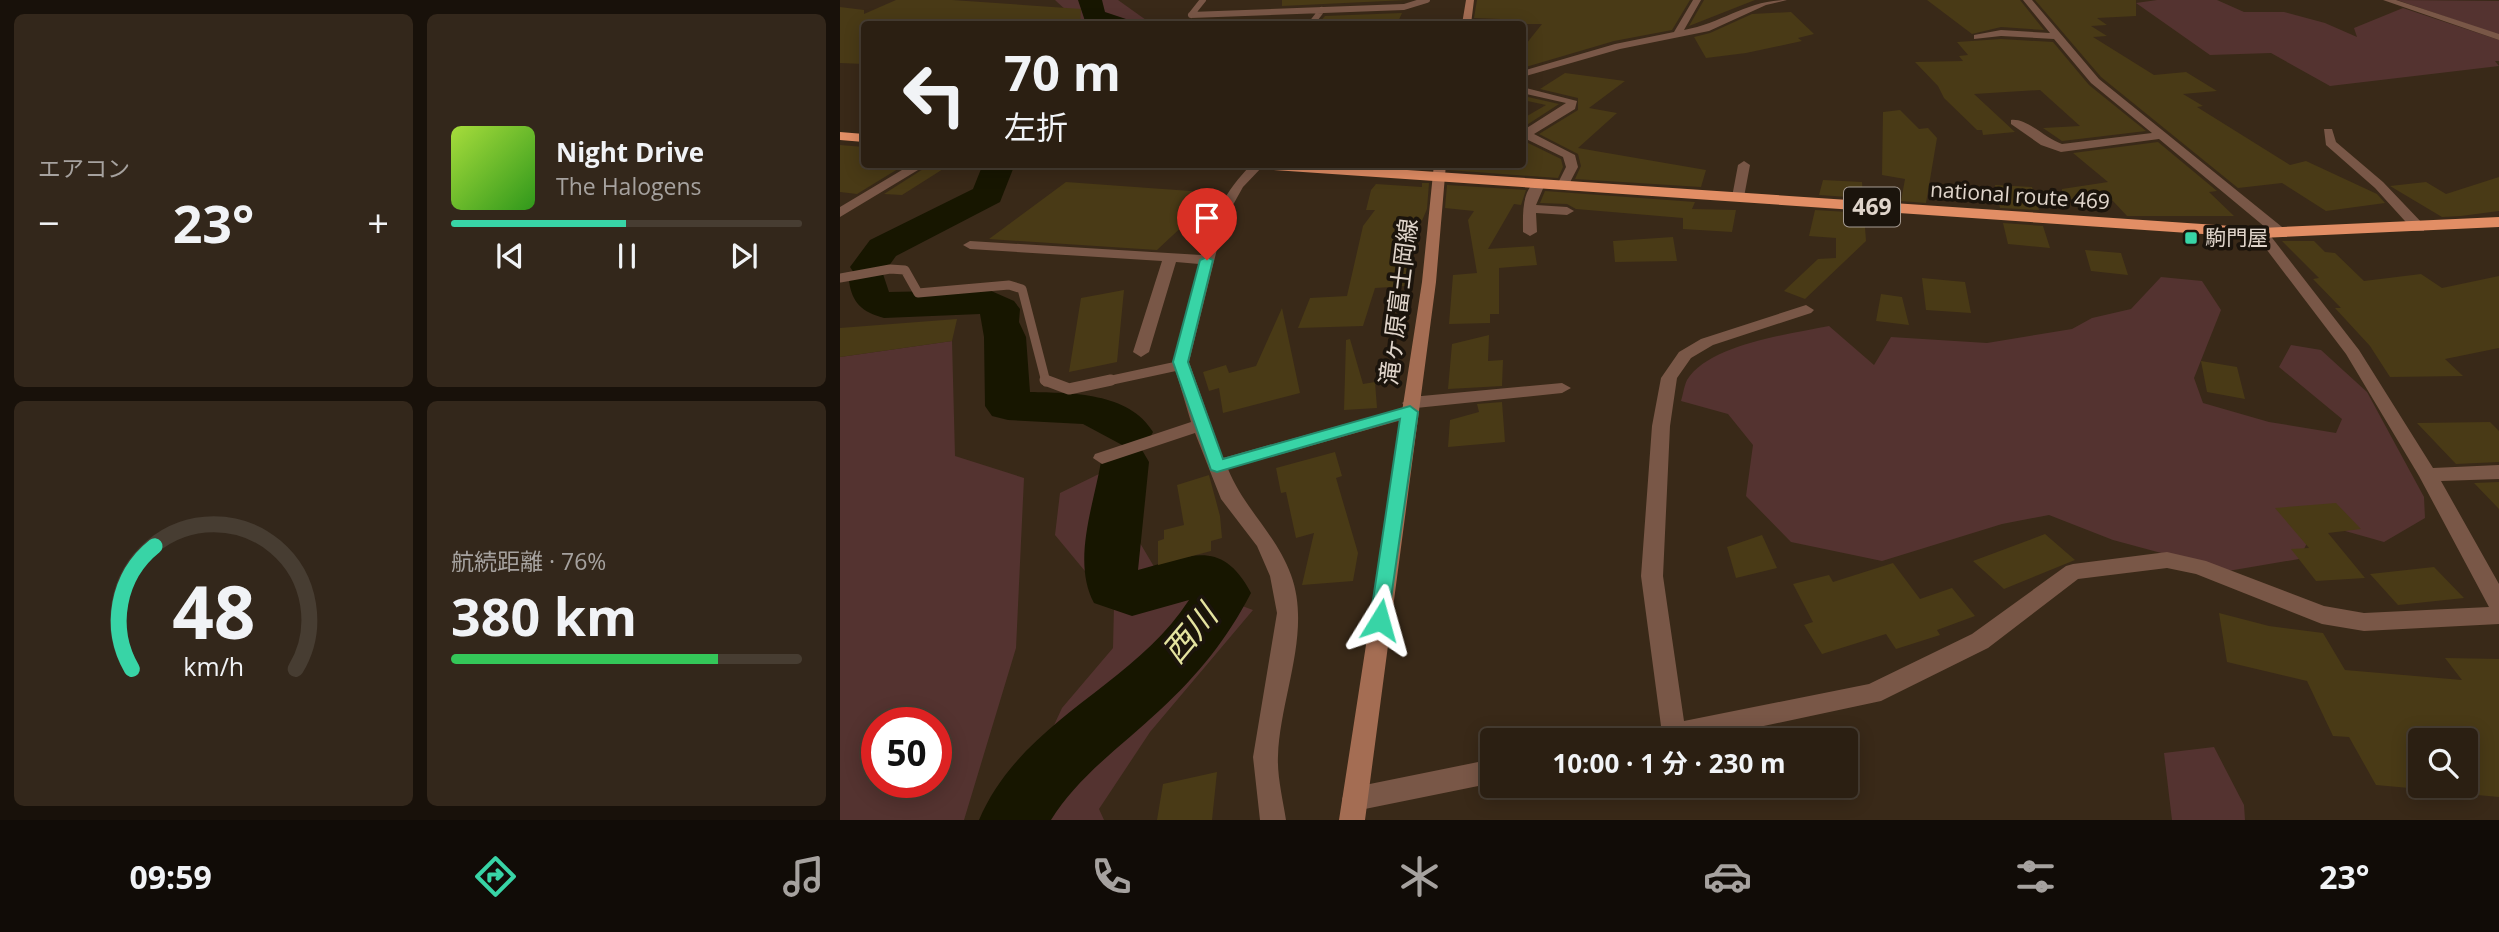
<!DOCTYPE html>
<html lang="ja">
<meta charset="utf-8">
<style>
body{margin:0;font-family:"Open Sans","Noto Sans JP",sans-serif;background:#33271b;color:#f1f3f6;height:100vh;display:flex;flex-direction:column;font-size:26px;white-space:nowrap}
*{box-sizing:border-box;margin:0}
p{font-size:23px;color:#a6a29f}
.icon{flex:none;width:38px;height:38px;fill:none;stroke:currentColor;stroke-width:2;stroke-linecap:round;stroke-linejoin:round}
.map{position:relative;flex:1;overflow:hidden}
.details{display:flex;flex-direction:column;gap:14px;padding:14px;background:#18110a;width:840px}
.details>*{flex:none}
.top-card{position:absolute;left:21px;top:21px;width:665px;height:147px;border-radius:7px;box-shadow:0 4px 18px #0003,0 0 0 2px #473d32;background:#2b1f12;color:#f1f3f6;overflow:hidden}
.controls{position:absolute;left:1568px;top:728px;display:grid;gap:14px}
.controls a{display:grid;place-items:center;width:70px;height:70px;border-radius:7px;background:#2b1f12;box-shadow:0 4px 18px #0003,0 0 0 2px #473d32;font-size:35px}
.speed{position:absolute;left:21px;top:707px;display:flex;gap:14px;font-size:35px;font-weight:700;text-align:center}
.speed>*{display:grid;place-content:center;width:91px;height:91px;border-radius:50%;background:#2b1f12;box-shadow:0 4px 18px #0003,0 0 0 2px #473d32;line-height:1}
.speed .limit{border:10px solid #d22;background:#fff;color:#111}
.pin{position:absolute;display:grid;place-items:center;width:60px;height:60px;color:#fff;margin:-72px -30px;border-radius:50% 50% 50% 0;rotate:-45deg;box-shadow:0 0 7px #0007}
.pin .icon{rotate:45deg}
.me{position:absolute;width:77px;margin:-38px;rotate:8deg;stroke-linejoin:round;filter:drop-shadow(0 0 5px #0008)}
.turn{display:flex;align-items:center;gap:24px;height:147px;padding:0 28px;font-size:32px}
.turn .icon{width:91px;height:91px;stroke-width:2.5}
.turn b{display:block;font-size:49px;line-height:60px}
.big{font-size:52px;font-weight:700;line-height:1.1}
.details .tile{flex:1;display:flex;flex-direction:column;justify-content:center;gap:10px;min-width:0;padding:0 24px;border-radius:10px;background:#33271b}
.details .dial{align-items:center;gap:0}
.dial svg{height:182px;overflow:visible;fill:none;stroke:#473d32;stroke-width:7;stroke-linecap:round;text-anchor:middle}
.dial text{fill:#f1f3f6;stroke:none}
.song{display:flex;align-items:center;gap:21px}
.cover{width:84px;height:84px;border-radius:10px;background:linear-gradient(135deg,hsl(80 70% 55%),hsl(110 70% 35%))}
.played{height:7px;border-radius:4px;background:linear-gradient(90deg,#38d4a6 50%,#473d32 50%)}
.keys{display:flex;justify-content:space-around;direction:ltr}
.heat{display:flex;justify-content:space-between;align-items:center;font-size:38px;direction:ltr}
.charge{height:10px;border-radius:5px;background:linear-gradient(90deg,#34c759 76%,#473d32 0)}
.details .tiles{flex:1;display:grid;gap:14px;grid-template-columns:repeat(2,1fr)}
.trip{position:absolute;left:640px;top:728px;width:378px;height:70px;border-radius:7px;background:#2b1f12;box-shadow:0 4px 18px #0003,0 0 0 2px #473d32;font-weight:700;line-height:70px;text-align:center}
.menu{display:flex;height:112px;justify-content:space-around;align-items:center;background:#110c07;color:#a6a29f}
.menu .icon{width:49px;height:49px}
.menu .selected{color:#38d4a6}
.menu b{font-size:32px;color:#f1f3f6}
main{display:flex;flex:1;min-height:0}
.map>svg:first-child{display:block}
.green{fill:#543330;fill-rule:evenodd}
.lines{fill:none;stroke-linecap:round;stroke-linejoin:round}
.river{fill:#171600;fill-rule:evenodd}
.building{fill:#493a16}
.lane-far2{stroke:#795747;stroke-width:6}
.lane-far1{stroke:#795747;stroke-width:9}
.lane{stroke:#795747;stroke-width:11}
.street{fill:#795747;fill-rule:evenodd}
.secondary{fill:#a46d53;fill-rule:evenodd}
.highway{fill:#e28e65;fill-rule:evenodd}
.route{fill:#38d4a6;stroke:#248a6c;stroke-width:2}
.poi-dot{fill:#38d4a6;stroke:#1b140c;stroke-width:2.5}
.labels{text-anchor:middle;stroke-width:7;stroke-linejoin:round;paint-order:stroke}
.far-street-label{font-size:21px;fill:#e0d5cb;stroke:#1b140c}
.far-poi-label{font-size:21px;fill:#e0d5cb;stroke:#1b140c;text-anchor:start}
.shield{fill:#1b140c;stroke:#a59b92;stroke-width:2}
.shield-label{font-size:23px;font-weight:bold;fill:#e0d5cb}
.street-label{font-size:24px;fill:#e0d5cb;stroke:#1b140c}
.near-water-label{font-size:32px;font-style:italic;fill:#e4e39f;stroke:#1b140c}
</style>
<main>
<section class="details">
<div class="tiles">
<div class="tile"><p>エアコン</p>
<div class="heat"><a>−</a><b class="big">23°</b><a>+</a></div>
</div>
<div class="tile">
<div class="song"><i class="cover"></i><div><b>Night Drive</b><p>The Halogens</p></div></div>
<div class="played"></div>
<div class="keys"><svg class="icon" aria-label="previous" viewBox="0 0 24 24"><path d="M18 5L8 12l10 7zM5 5v14"/></svg><svg class="icon" aria-label="pause" viewBox="0 0 24 24"><path d="M8 5v14M16 5v14"/></svg><svg class="icon" aria-label="next" viewBox="0 0 24 24"><path d="M6 5l10 7-10 7zM19 5v14"/></svg></div>
</div>
<div class="tile dial"><svg viewBox="0 0 100 80">
<path d="M14 69A42 42 0 1 1 86 69"/>
<path d="M14 69A42 42 0 0 1 24 15" stroke="#38d4a6"/>
<text x="50" y="56" font-size="32" font-weight="700">48</text>
<text x="50" y="72" font-size="11">km/h</text>
</svg></div>
<div class="tile"><p>航続距離 · 76%</p><b class="big">380 km</b><div class="charge"></div></div>
</div>
</section>
<div class="map">
<svg width="1659" height="820" viewBox="0 0 1659 820">
<rect width="100%" height="100%" fill="#392918"/>
<!-- green -->
<path class="green" d="M215 0H278L306 20 305 24C262 24 248 32 215 0Z
M1317 0H1377L1404 12H1444L1485 23 1517 37 1514 28 1563 8 1659 40V61H1655L1659 66 1490 86 1431 53 1370 55 1296 3Z
M1557 0 1659 1V35Z
M1321 277 1362 281 1381 310 1354 378 1363 403 1429 422 1496 433 1502 419 1439 367 1451 345 1481 350 1527 392 1584 497 1585 518 1544 542 1477 523 1459 559 1388 571 1273 540 1209 515 1162 524 1042 561 951 542 906 496 913 445 888 414 841 401C843 395 844 386 847 380 869 344 950 334 989 326L1034 365 1051 337 1147 343 1232 329 1252 318 1291 309Z
M112 341 115 456 184 478 176 648 124 820H0V357ZM37 723H96V782H37Z
M259 474 319 575 413 610 310 732 259 809 264 820H170L222 708 273 648 274 606 215 535 220 493Z
M1374 747 1404 805 1405 820H1332L1324 753Z"/>
<g class="lines">
<!-- river -->
<path class="river" d="M238 0H262L265 12 286 19 290 24H256L245 21Z
M143 164H175L160 202 56 256 43 274 49 292 149 290 174 301 180 309 179 322 186 337 190 392C231 393 289 392 313 432L307 443 291 447 302 450 309 462 298 570C348 557 381 536 411 593 387 639 358 675 320 710 283 745 238 776 211 820H139C182 719 293 687 349 600L292 616 254 603C232 562 253 507 261 462L268 450 284 446 243 424 168 420 152 416 145 406 144 337 140 314 44 318C22 312 12 303 9 281L14 273 10 267 30 240 133 189Z"/>
</g>
<!-- building -->
<path class="building" d="M56 0H112L241 9 240 24H24V64L0 63V7L24 10V14Z
M442 0H567L442 6Z
M637 0H850L832 30 774 41 682 68V49L702 24H656L660 19 634 18Z
M864 0H915L849 26Z
M1087 0H1180L1204 30 1161 27 1132 34Z
M1195 0H1296V16L1257 18 1267 25 1251 26 1267 36 1253 37 1314 75 1346 72 1377 91 1343 94 1363 106 1357 107 1450 165 1466 161 1537 194 1545 203 1486 211 1442 183 1398 188 1261 77Z
M951 12 974 34 958 38 962 41 906 53 866 58 854 37 870 33 912 14Z
M562 13 557 24H478L485 16Z
M1161 39 1213 42 1249 85 1306 131 1222 141 1203 128 1240 126 1200 90 1134 94 1175 132 1143 135 1142 130H1137L1104 98 1098 86 1075 62 1123 61 1119 56 1128 55 1117 42Z
M725 73 785 81 749 108 777 113 738 148 866 170 861 187 735 179 741 166 738 154 699 134 738 110V98L700 89Z
M688 97 719 104 682 128V119L706 105 683 100Z
M1060 110 1079 129 1088 128 1097 138 1086 203 1061 201 1065 179 1042 175 1043 112Z
M682 140 721 159 723 167 718 178 608 170 609 164H682Z
M1318 142 1377 191 1369 192 1394 216H1287L1273 201 1222 199V189L1268 182 1233 153Z
M0 145 24 147V164H66L17 194 0 192Z
M91 164H111L62 195 44 194Z
M1659 177V211L1621 216 1602 217 1550 186 1586 182 1606 194Z
M983 180 1022 182 1023 198 979 195Z
M226 182 378 193 317 250 149 239Z
M582 183H589L587 209 574 239 566 286 535 288 523 326 458 328 470 298 507 296 523 226 535 210H526L531 190 536 184 582 187Z
M607 185 686 190 681 205 674 204 648 249 694 246 697 265 659 268V314H650V323L609 324 613 275 637 273 628 220 634 211 605 208Z
M1155 185 1192 187 1199 210 1160 208Z
M705 191 855 202 852 209 896 210 892 232 843 229V218L736 209 727 204 700 203Z
M975 210 1024 213 1026 241 965 299 944 291 978 259 996 258V238L969 236Z
M1163 223 1203 226 1210 248 1168 244Z
M833 237 837 261 775 262 773 241Z
M1442 241H1474L1485 252 1495 253 1524 281 1581 274 1602 288 1659 276V348L1605 359 1623 376 1550 377 1530 346 1495 308H1501L1473 279 1479 278Z
M1245 250 1281 253 1288 275 1251 271Z
M1082 278 1125 282 1131 313 1086 310Z
M284 290 277 362 229 372 241 298Z
M1041 294 1062 297 1069 325 1036 321Z
M442 308 460 393 383 413 379 388 369 391 363 372 386 365 389 373 416 366Z
M117 319 112 341 0 357V328Z
M649 335 648 361 663 360 662 386 608 389 612 344Z
M510 339 523 384 535 382 537 408 504 410 506 340Z
M1361 361 1397 367 1405 399 1367 392Z
M662 402 665 442 608 447 610 420 639 412 637 404Z
M1650 422 1659 431V462L1616 464 1577 423Z
M495 452 502 476 496 478 518 553 513 581 462 585 474 533 456 538 446 492 441 493 436 468Z
M369 475 380 516 382 538 371 541V551L318 565V541L324 539V530L344 525 337 485Z
M1659 482V509L1634 483Z
M1496 503 1521 529 1488 533 1525 578 1476 581 1451 549 1469 548 1435 508Z
M1205 534 1235 560 1164 589 1133 561Z
M922 535 937 568 896 578 887 547Z
M1053 563 1080 599 1112 588 1135 616 1097 630 1100 635 1056 649 1046 634 982 654 964 625 973 622 953 584 989 575 993 582Z
M1594 567 1624 598 1558 605 1530 574Z
M1379 613 1429 626 1483 633 1505 670 1622 680 1605 658 1659 659V797L1626 794V740H1580V789L1536 785 1509 737 1493 736 1467 681 1387 662Z
M377 772 372 820H317L323 784Z"/>
<g class="lines">
<!-- lane-far2 -->
<path class="lane-far2" d="M351 15 564 7 587 0
M351 15 363 0
M471 24 482 10"/>
<!-- lane-far1 -->
<path class="lane-far1" d="M0 278 50 269 65 270 78 293 169 285 182 289 206 382
M263 382 342 365"/>
<!-- lane -->
<path class="lane" d="M205 380 229 389 271 380"/>
<!-- street -->
<path class="street" d="M853 0H861L844 30C883 23 907 0 947 0L926 5 869 31 780 49 682 77V71L775 44 834 32Z
M1183 0H1192L1259 79 1447 231V237H1437L1319 139 1221 152 1201 145 1171 124V120C1187 118 1206 139 1222 144L1312 133 1251 83 1214 39 1161 36 1134 39V35L1161 30 1210 33Z
M1543 0H1556L1659 34V40Z
M682 87 737 101 735 109 694 134 735 155 738 167 727 188 717 185 726 167 723 157 682 137V131L726 103 682 93Z
M1484 129H1492L1496 142 1543 182 1584 225V231H1574L1535 188 1486 145Z
M904 161 910 165 904 197 898 201 892 197 898 165Z
M72 164H88L0 217V207Z
M412 164 424 165 403 187 384 221 349 362 383 458 566 407 562 403 571 397 722 383 731 388 722 393 576 408 579 412 576 416 388 469C405 510 436 534 451 575 472 632 440 697 438 756 437 776 443 800 446 820H420L413 757 437 613 430 576 417 546 381 499 355 433 262 464 253 458 255 454 351 422 333 362 359 264 336 262 309 352 301 357 293 352 322 261 130 249 123 245 130 241 361 255C371 219 385 191 412 164Z
M699 180 705 184 696 205 727 207 734 211 727 215 696 213 697 232 690 236 683 232C683 216 681 187 699 180Z
M1421 229 1426 230 1519 350 1593 468 1659 465V479L1601 481 1659 584V624L1524 631 1482 624 1356 574 1327 568 1238 579 1148 648 1041 701 858 740H793L796 732 821 726 801 576 812 426 821 378 839 352 861 339 966 305 974 310 971 313 873 345 851 358 837 378 830 426 823 576 844 721 1029 684 1132 634 1226 566 1233 564 1327 552 1366 561 1484 606 1524 613 1649 607 1579 476 1506 354 1414 233Z
M653 759V783L515 811 506 808 502 799 506 790 515 787Z"/>
<!-- secondary -->
<path class="secondary" d="M626 0H634L631 24H622Z
M594 164H606L596 282 525 820H499L582 282Z"/>
<!-- highway -->
<path class="highway" d="M0 132 24 134V142L0 140Z
M398 164H478L1421 228 1659 217V227L1421 238 405 168Z"/>
</g>
<!-- route -->
<path class="route" d="M367 257 373 260 348 362 383 459 570 406 578 412 547 626H533L530 620 560 419 377 472 371 470 333 362 360 260Z"/>
<!-- markers -->
<rect class="poi-dot" x="1344" y="231" width="14" height="14" rx="3.5"/>
<g class="labels">
<!-- far-street labels -->
<g class="far-street-label">
<text transform="translate(1180 196) rotate(4)" y="7">national route 469</text>
</g>
<!-- far-poi labels -->
<g class="far-poi-label">
<text x="1365" y="245">駒門屋</text>
</g>
<!-- shield labels -->
<rect class="shield" x="1004" y="187.5" width="56" height="39" rx="5"/>
<g class="shield-label">
<text x="1032" y="215">469</text>
</g>
<!-- street labels -->
<g class="street-label">
<text transform="translate(559 302) rotate(-83)" y="8">滝ヶ原富士岡線</text>
</g>
<!-- near-water labels -->
<g class="near-water-label">
<text transform="translate(350 634) rotate(-50)" y="11">西川</text>
</g>
</g>
</svg>
<div class="controls">
<a><svg class="icon" aria-label="search" viewBox="0 0 24 24"><circle cx="10" cy="10" r="6"/><path d="M15 15l6 6"/></svg></a>
</div>
<div class="speed"><div class="limit">50</div></div>
<div class="pin" style="left:367px;top:260px;background:#d93025"><svg class="icon" aria-label="arrive" viewBox="0 0 24 24"><path d="M6 21V4h12l-3 4 3 4H6"/></svg></div>
<svg class="me" style="left:540px;top:620px" viewBox="-20 -20 40 40"><path d="M0-17L14 15 0 8-14 15z" fill="#38d4a6" stroke="#fff" stroke-width="4"/></svg>
<div class="trip">10:00 · 1 分 · 230 m</div>
<div class="top-card">
<div class="turn"><svg class="icon" aria-label="left" viewBox="0 0 24 24"><path d="M17 20v-9H6M10 6l-5 5 5 5"/></svg><div><b>70 m</b>左折</div></div>
</div>
</div>
</main>
<nav class="menu">
<b>09:59</b>
<svg class="icon selected" aria-label="directions" viewBox="0 0 24 24"><path d="M12 3l9 9-9 9-9-9zM9 14v-3h6M13 9l2 2-2 2"/></svg>
<svg class="icon" aria-label="music" viewBox="0 0 24 24"><path d="M9 18V5l10-2v13"/><circle cx="6" cy="18" r="3"/><circle cx="16" cy="16" r="3"/></svg>
<svg class="icon" aria-label="phone" viewBox="0 0 24 24"><path d="M5 4h4l2 5-3 2q2 4 5 5l2-3 5 2v4C11 20 4 13 5 4z"/></svg>
<svg class="icon" aria-label="climate" viewBox="0 0 24 24"><path d="M12 3v18M4 7l16 10M4 17L20 7"/></svg>
<svg class="icon" aria-label="car" viewBox="0 0 24 24"><path d="M5 17H2v-5l4-1 3-4h7l3 4 3 1v5h-3M9 17h6M6 11h13"/><circle cx="7" cy="17" r="2"/><circle cx="17" cy="17" r="2"/></svg>
<svg class="icon" aria-label="filters" viewBox="0 0 24 24"><path d="M4 7h16M4 17h16"/><circle cx="9" cy="7" r="2"/><circle cx="15" cy="17" r="2"/></svg>
<b>23°</b>
</nav>
